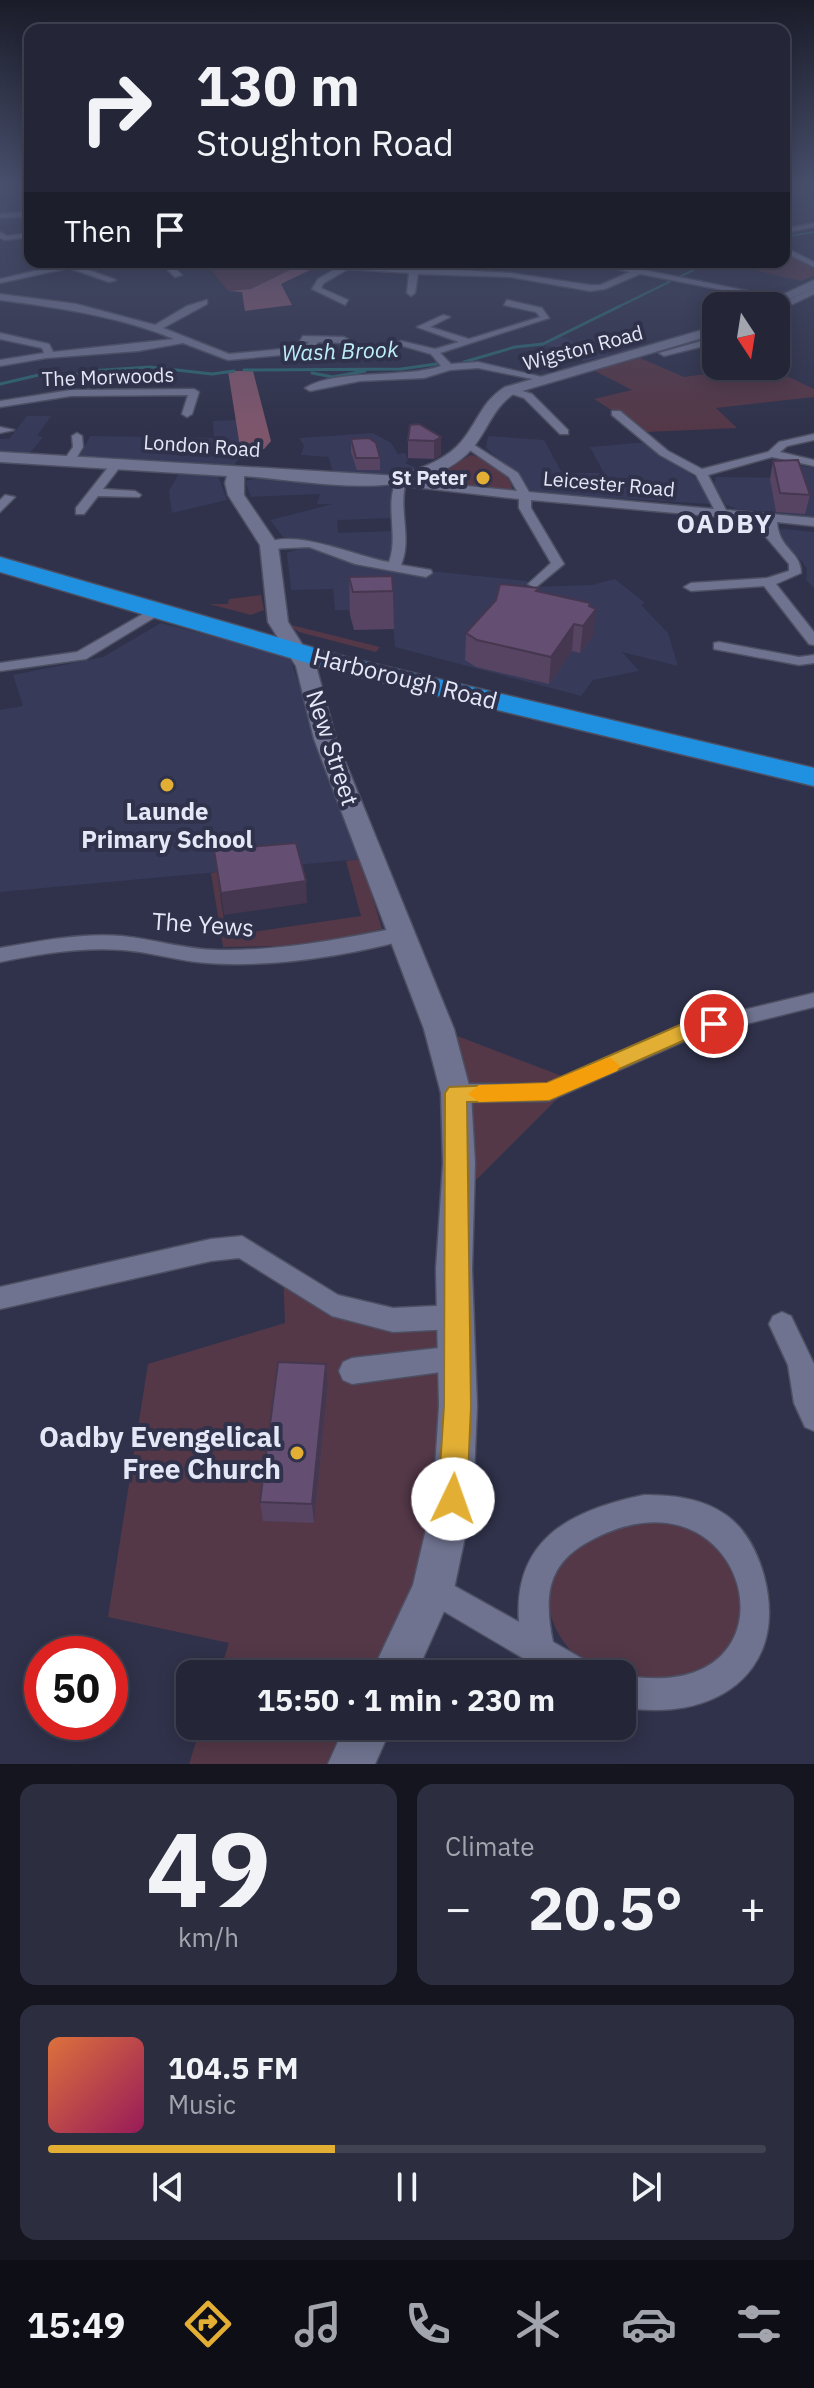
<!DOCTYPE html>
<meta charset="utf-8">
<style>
body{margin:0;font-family:"IBM Plex Sans",sans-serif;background:#2c2e40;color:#f1f3f6;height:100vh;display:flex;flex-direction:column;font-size:30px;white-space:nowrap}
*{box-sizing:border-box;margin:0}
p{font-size:26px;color:#a3a5ae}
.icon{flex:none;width:44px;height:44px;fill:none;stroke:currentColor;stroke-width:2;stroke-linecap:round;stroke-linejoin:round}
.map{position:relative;height:1764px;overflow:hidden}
.drawer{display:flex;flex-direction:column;gap:20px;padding:20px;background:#14151f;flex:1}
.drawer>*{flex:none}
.banner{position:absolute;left:24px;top:24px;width:766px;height:244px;border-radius:16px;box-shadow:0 4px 20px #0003,0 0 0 2px #414353;background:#242638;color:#f1f3f6;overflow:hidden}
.needle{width:52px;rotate:168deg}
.fabs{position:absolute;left:702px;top:292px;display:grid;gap:16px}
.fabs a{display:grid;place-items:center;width:88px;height:88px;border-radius:16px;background:#242638;box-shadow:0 4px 20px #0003,0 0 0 2px #414353;font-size:40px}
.speed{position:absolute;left:24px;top:1636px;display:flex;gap:16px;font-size:40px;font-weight:700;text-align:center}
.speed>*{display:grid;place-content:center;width:104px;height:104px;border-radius:50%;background:#242638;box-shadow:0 4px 20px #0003,0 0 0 2px #414353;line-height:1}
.speed .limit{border:12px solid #d22;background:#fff;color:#111}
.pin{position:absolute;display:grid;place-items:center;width:68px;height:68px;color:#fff;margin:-34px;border:4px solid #fff;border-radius:50%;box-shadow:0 2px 8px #0007}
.me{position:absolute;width:88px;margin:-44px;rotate:3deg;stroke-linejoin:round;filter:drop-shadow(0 0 6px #0008)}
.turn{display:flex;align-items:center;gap:28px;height:168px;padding:0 40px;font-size:36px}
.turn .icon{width:104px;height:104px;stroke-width:2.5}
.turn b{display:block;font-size:56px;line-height:68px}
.then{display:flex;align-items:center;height:76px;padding:0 40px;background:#0003;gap:16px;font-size:30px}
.big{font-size:60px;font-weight:700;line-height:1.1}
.drawer .widget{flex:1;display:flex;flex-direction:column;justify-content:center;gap:12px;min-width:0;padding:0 28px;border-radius:16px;background:#2c2e40}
.drawer .dial{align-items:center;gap:0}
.dial b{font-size:104px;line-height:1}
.song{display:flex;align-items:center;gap:24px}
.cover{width:96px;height:96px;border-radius:12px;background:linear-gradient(135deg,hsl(20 70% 55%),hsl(330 70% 35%))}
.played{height:8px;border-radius:4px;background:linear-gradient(90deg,#e2af34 40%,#414353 40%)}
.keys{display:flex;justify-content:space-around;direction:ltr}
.heat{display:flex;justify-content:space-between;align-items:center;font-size:44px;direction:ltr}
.drawer .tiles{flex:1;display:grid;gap:20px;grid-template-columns:1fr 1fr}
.widget:last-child{grid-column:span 2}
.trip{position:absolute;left:176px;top:1660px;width:460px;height:80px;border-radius:16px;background:#242638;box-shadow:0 4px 20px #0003,0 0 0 2px #414353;font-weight:700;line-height:80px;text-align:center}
.tabs{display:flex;height:128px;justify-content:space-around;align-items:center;background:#0e0f16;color:#a3a5ae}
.tabs .icon{width:56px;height:56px}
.tabs .active{color:#e2af34}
.tabs b{font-size:36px;color:#f1f3f6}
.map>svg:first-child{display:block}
.built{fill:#373a59}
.green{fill:#543848}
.forest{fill:#7e566c}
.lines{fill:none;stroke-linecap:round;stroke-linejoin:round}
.stream-far1{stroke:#2d6570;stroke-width:2}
.stream{stroke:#2d6570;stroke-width:3}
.street-casing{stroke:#4d4f63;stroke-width:3}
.secondary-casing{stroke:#4d4f63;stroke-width:3}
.highway-casing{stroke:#4d4f63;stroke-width:3}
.street{fill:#6f738f;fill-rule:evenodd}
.secondary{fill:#6f738f;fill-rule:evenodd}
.highway{fill:#1f91e0;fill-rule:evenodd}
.wall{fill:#564462}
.shaded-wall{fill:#463750}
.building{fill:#644f72;stroke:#463750;stroke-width:2}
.route{fill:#e2af34;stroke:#937222;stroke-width:2}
.slow{fill:#f59e0b}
.poi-dot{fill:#e2af34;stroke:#30324b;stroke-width:3}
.labels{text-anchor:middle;stroke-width:8;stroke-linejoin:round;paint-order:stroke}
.far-street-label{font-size:20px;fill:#e4e7f6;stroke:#30324b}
.far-poi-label{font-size:20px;font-weight:bold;fill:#e4e7f6;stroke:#30324b;text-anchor:end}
.far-water-label{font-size:22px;font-style:italic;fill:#bceffa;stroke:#30324b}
.street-label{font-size:24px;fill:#e4e7f6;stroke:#30324b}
.poi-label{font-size:24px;font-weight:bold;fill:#e4e7f6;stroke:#30324b}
.far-district-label{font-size:26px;font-weight:bold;letter-spacing:2px;fill:#e4e7f6;stroke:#30324b}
.near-poi-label{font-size:28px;font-weight:bold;fill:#e4e7f6;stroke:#30324b;text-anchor:end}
</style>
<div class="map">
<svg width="814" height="1764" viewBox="0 0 814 1764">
<rect width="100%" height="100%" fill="#30324b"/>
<!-- built -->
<path class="built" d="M559 336 609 355 584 361 543 344Z
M27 416H51L37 436 43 437 29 454 0 452V439H9Z
M238 420 240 456 233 467 80 456 90 436 214 438 213 421Z
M373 433 391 443 398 454 405 453 408 460 405 463 419 469 378 476 333 474 329 457 301 455 304 446 299 438Z
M488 436 544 440 562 473H604L590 447 648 442 697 479 711 504 530 493 517 474 486 448Z
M787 463 814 468V517L737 509 726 505 714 484 716 477 794 478Z
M181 470 217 473 227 500 172 513 169 491Z
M262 477 395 486V518L337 520 338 533 393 531 392 555 386 563 355 558 321 544 283 537 270 520 333 504H317L320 494 251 497 245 481Z
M785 529 814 532V588L806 580 807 569 803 563 791 549 784 548 778 530Z
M307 546 366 567 426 576 429 571 527 581 529 587 592 585 615 579 645 603 641 605 668 633 678 666 622 652 639 671 593 680 581 696 395 647 392 613 350 615 349 610H335L333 589 291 590 287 553Z
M161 623 289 656 361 859 0 892V710L23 706 13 675 103 657Z"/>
<!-- green -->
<path class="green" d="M784 252 814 269V276L801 281 721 262H784Z
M205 262H269L291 270 251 289 228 291Z
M640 358 684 377 713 373 721 378 768 367 814 389V397L716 408 737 428 646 432 594 399 632 390 593 370Z
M471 455C493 460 506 468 513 490L430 484 427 479Z
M261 595 264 610 251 615 209 604H228L229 599Z
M287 624 380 647 376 652 299 632Z
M361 859 382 929 301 946 223 947 211 873 217 872 226 936 361 916 346 861Z
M439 1029 575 1081 458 1198Z
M283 1271 332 1305 455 1317 453 1499 386 1674H219L229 1643 108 1617 148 1364 285 1323Z
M641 1518 697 1530 740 1571 747 1637 695 1680 622 1679V1674C571 1674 532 1612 554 1565 568 1535 614 1528 641 1518Z
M201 1726H358L338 1764H189Z"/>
<!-- forest -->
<path class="forest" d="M269 262H295L310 270 281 284 292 305 245 311 242 292 228 291 251 289 290 270Z
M228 371H253L271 441 264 449 240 447Z"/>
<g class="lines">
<!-- stream-far1 -->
<path class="stream-far1" d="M784 237 814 232
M679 277 710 262
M616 308 673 280"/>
<!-- stream -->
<path class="stream" d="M464 362 515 347 543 344 620 306
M244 370 401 369 436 364
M312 373 333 377 365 371
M0 384 43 374 72 376 89 371 150 367 212 374 234 371"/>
<defs>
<path id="street" d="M30 212V216L0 218V214Z
M814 223V227L784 233V229Z
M0 232 7 236 30 233V237L5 240 0 238Z
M784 247 814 262V267L784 252Z
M73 262H88L78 266 116 280 109 282 69 268 0 283V279Z
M159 262H168L182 275 175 277Z
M320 262 510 273 590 285H600L630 272 588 262H604L783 298 779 301 640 274 605 289 590 291 510 277 418 274 415 293 411 296 407 293 409 273 348 269 324 283 321 288 348 300 345 305 312 289 318 279 339 267Z
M814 288V294L776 312 775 306Z
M0 294 76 304 155 325 187 306 207 300V304L163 328 229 354 303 347 309 342 300 341 303 336 344 337 349 340 344 343 318 342 315 349 304 353 228 360 183 343 138 351 46 358 0 366V360L44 353 42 348 0 339V333L49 344 53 352 174 339C118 316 60 308 0 300Z
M507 300 542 308 549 318 440 353 451 364 478 362 542 377V381L478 368 450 370 424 378 360 381 310 391 305 388C338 368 402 379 441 366L431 354 396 344 401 341 435 349 459 342 417 327 443 315 450 317 430 327 469 339 540 317 536 312 504 305Z
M716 337V343L664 356 659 353Z
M510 387 532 394 568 430V434H560L524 398 506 392 505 390Z
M71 390 194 389 199 392 192 414 187 417 182 414 188 395 71 396 0 407V401Z
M612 411H620L668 451 702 469 768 452 779 442 814 434V440L787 446 780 452 814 460V466L772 457 708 475 726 510 814 518V526L777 522C779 550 801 551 801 573L776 584 814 632V645L809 644 764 586 691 591 684 587 691 583 767 578 789 571V564L766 537 765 521 531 500V508L564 564 535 588 528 584 551 563 519 508V499L405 486C399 511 412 540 401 565L431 570 432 573 426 577 355 564 309 547 269 549 263 545C291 526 357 557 389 562 399 535 384 505 397 479L517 491 509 477 464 446 463 444 468 441 518 473 529 492 714 509 696 475 660 455 612 415Z
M0 427 14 430 0 433Z
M77 433 82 436 83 447 74 462H66L64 460 73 447 72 436Z
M117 460 123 463 103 489 135 491 141 495 139 497 98 496 84 514H76V508L113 461Z
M5 495 15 497 0 512V500Z
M155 607 160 608V614L86 659 0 671V663L77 652Z
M719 642 799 657 814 655V663L799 665 714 649V643Z
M401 927 408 929 410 934 408 939C349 956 268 968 207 963 178 961 151 952 122 950 81 947 40 954 0 962V948C40 941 81 933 122 936 154 939 186 950 219 950 280 951 341 939 401 927Z
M814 993V1007L694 1037 549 1101 456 1102 448 1099 445 1093 448 1087 456 1084H547L682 1025Z
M242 1236 338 1295 393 1308 455 1305 464 1309 468 1317 464 1325 455 1329 393 1332 332 1316 239 1258 211 1261 0 1309V1287L211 1239Z
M782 1312 791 1316 814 1364V1431L805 1427 794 1403 788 1365 769 1324 773 1316Z
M456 1346 465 1349 469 1358 465 1367 456 1370 352 1384 343 1380 339 1371 343 1362 352 1358Z
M644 1495C673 1495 702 1498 726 1515 746 1529 758 1554 764 1576 790 1675 711 1723 622 1707V1675C814 1710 751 1450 588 1542 546 1565 544 1598 553 1642L590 1663 594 1674H550L423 1599 418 1589 423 1579 433 1574 519 1622C513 1538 572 1510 644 1495Z"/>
<path id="secondary" d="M814 280V288L774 306H758Z
M716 326V334L515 393C490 409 487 436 466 455 412 504 310 481 244 476V495L278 545 288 622 316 666 336 739 454 1029 471 1093 475 1163 472 1269 477 1406 473 1499 454 1589 416 1674H371L413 1585 433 1499 439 1406 436 1269 443 1163 441 1093 424 1029 314 739 296 666 268 622 260 545 228 495 225 483 227 476 0 462V452L399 476C421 468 446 460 461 442 478 422 481 402 505 387Z
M345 1726H392L375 1764H328Z"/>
<path id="highway" d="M0 557 349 658 814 768V786L331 670 0 572Z"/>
</defs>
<!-- street casing -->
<use href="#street" class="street-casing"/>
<!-- secondary casing -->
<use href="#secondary" class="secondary-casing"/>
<!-- highway casing -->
<use href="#highway" class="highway-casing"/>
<!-- street -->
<use href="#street" class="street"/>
<!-- secondary -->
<use href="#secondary" class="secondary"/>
<!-- highway -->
<use href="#highway" class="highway"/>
</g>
<!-- wall -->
<path class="wall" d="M441 437V455L434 459 408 458V440Z
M351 439 380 458V470H357L351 452Z
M773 461 810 495 805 514 776 512 770 479Z
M349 577 393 591 394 629 354 630 350 615Z
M539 588V592L590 603 593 636 580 653 572 651 549 684 476 667 465 660 466 633Z
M326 1364 328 1385 314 1523 263 1521 260 1502Z"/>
<!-- shaded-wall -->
<path class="shaded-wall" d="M441 437V455L434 459V441Z
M590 603 588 619 596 609 593 636 580 653 583 626Z
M574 624 572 651 549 684 551 657Z
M306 881 307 903 224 915 221 893Z
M326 1364 328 1385 314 1523 312 1504Z"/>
<!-- building -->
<path class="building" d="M419 424 441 437 434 441 408 440 410 425Z
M369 438 376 443 380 458H356L351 439Z
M798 460 810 495 780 493 773 461Z
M392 576 393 591 353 592 349 577Z
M500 584 539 588 536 591 590 603 589 606 596 609 583 626 574 624 551 657 477 640 466 633 496 600Z
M296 843 306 881 221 893 214 850Z
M278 1362 326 1364 312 1504 260 1502Z"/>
<!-- sky -->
<linearGradient id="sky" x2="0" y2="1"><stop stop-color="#1a1c29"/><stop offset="0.43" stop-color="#484f6c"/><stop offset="1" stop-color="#484f6c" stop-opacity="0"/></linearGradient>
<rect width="814" height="430" fill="url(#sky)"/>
<!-- route -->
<path class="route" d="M714 1016 724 1024 721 1029 694 1036 549 1100 467 1102 471 1406 467 1499 463 1509 453 1513 443 1509 438 1499 444 1406 445 1093 449 1087 547 1083 682 1024Z"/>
<!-- slow -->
<path class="slow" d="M610 1057 620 1066 617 1071 549 1100 479 1102 468 1094 479 1085 547 1083Z"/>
<!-- markers -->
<g class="poi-dot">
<circle cx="483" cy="478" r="8"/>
<circle cx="167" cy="785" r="8"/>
<circle cx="297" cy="1453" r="8"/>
</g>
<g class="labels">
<!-- far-street labels -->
<g class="far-street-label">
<text transform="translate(583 348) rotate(-15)" y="7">Wigston Road</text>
<text transform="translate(108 377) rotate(-2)" y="7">The Morwoods</text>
<text transform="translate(202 446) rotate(4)" y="7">London Road</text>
<text transform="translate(609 484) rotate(5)" y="7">Leicester Road</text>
</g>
<!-- far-poi labels -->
<g class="far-poi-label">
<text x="467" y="485">St Peter</text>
</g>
<!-- far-water labels -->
<g class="far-water-label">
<text transform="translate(340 351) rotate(-2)" y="8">Wash Brook</text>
</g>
<!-- street labels -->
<g class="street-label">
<text transform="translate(405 679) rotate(14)" y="8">Harborough Road</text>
<text transform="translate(332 748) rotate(72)" y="8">New Street</text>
<text transform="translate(203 925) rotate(4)" y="8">The Yews</text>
</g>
<!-- poi labels -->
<g class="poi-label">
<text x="167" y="820">Launde<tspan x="167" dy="28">Primary School</tspan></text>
</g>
<!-- far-district labels -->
<g class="far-district-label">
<text x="725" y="533">OADBY</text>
</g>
<!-- near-poi labels -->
<g class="near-poi-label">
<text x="281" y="1447">Oadby Evengelical<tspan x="281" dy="32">Free Church</tspan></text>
</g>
</g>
</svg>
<div class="fabs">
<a><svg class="needle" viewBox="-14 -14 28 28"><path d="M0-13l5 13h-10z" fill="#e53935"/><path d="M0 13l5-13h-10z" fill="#a3a5ae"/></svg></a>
</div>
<div class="speed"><div class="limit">50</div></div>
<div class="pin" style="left:714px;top:1024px;background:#d93025"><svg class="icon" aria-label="arrive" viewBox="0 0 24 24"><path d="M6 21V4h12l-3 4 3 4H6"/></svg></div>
<svg class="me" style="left:453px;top:1499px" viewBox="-20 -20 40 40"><circle r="19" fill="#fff"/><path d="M0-13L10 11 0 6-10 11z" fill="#e2af34"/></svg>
<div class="trip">15:50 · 1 min · 230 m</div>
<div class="banner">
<div class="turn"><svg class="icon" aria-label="right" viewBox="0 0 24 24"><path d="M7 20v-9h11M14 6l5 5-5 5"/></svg><div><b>130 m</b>Stoughton Road</div></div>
<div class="then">Then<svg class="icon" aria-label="arrive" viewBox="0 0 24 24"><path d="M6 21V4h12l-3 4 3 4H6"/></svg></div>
</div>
</div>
<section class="drawer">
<div class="tiles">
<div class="widget dial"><b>49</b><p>km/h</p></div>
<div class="widget"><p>Climate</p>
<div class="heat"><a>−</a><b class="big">20.5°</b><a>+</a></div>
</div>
<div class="widget">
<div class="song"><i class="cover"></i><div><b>104.5 FM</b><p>Music</p></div></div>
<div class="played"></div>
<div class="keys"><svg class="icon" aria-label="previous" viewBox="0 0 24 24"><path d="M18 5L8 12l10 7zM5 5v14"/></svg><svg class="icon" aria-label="pause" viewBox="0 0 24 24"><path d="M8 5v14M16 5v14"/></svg><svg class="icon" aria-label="next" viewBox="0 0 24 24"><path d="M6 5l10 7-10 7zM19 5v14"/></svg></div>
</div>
</div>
</section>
<nav class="tabs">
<b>15:49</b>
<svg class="icon active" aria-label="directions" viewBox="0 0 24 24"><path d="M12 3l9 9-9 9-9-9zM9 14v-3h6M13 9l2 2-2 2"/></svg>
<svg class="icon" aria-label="music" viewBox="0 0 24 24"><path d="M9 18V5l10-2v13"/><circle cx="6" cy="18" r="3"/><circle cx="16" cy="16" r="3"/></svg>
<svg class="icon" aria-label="phone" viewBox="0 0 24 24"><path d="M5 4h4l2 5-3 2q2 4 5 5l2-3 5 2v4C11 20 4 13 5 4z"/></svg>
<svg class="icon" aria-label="climate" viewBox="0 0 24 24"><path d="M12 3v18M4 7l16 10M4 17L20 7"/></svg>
<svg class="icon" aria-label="car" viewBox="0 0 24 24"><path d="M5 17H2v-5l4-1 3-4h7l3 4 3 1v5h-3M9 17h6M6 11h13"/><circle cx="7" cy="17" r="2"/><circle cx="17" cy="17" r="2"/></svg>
<svg class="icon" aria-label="filters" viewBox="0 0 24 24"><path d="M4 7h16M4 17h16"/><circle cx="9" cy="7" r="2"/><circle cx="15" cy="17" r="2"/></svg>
</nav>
